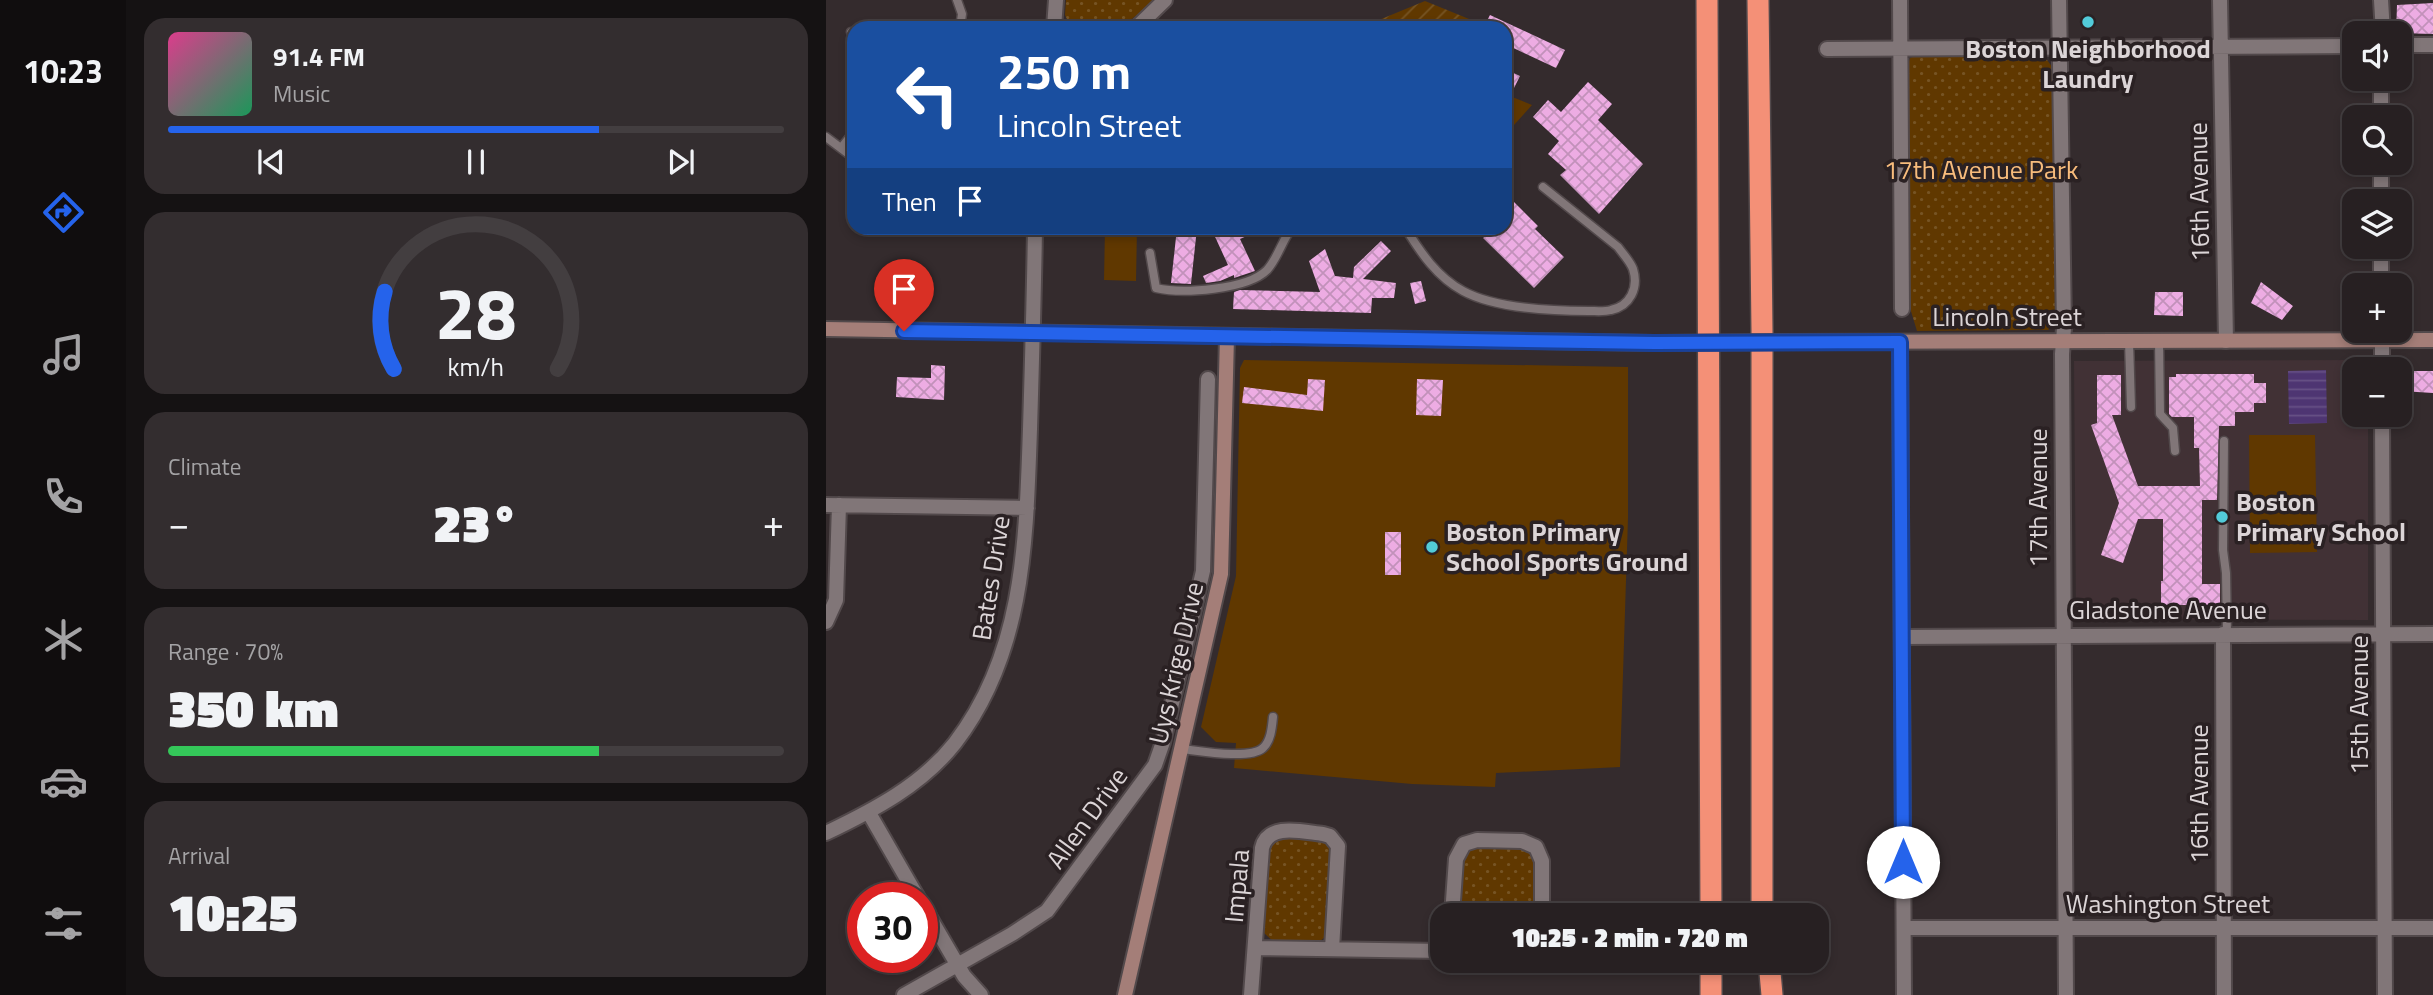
<!DOCTYPE html>
<meta charset="utf-8">
<style>
body{margin:0;font-family:"Titillium Web",sans-serif;background:#332d2f;color:#f1f3f6;height:100vh;display:flex;flex-direction:column;font-size:26px;white-space:nowrap}
*{box-sizing:border-box;margin:0}
p{font-size:23px;color:#a4a3a5}
.icon{flex:none;width:38px;height:38px;fill:none;stroke:currentColor;stroke-width:2;stroke-linecap:round;stroke-linejoin:round}
.map{position:relative;flex:1;overflow:hidden}
.panel{display:flex;flex-direction:column;gap:18px;padding:18px;background:#151213;width:700px}
.panel>*{flex:none}
.banner{position:absolute;left:21px;top:21px;width:665px;height:214px;border-radius:21px;box-shadow:0 4px 10px #0003,0 0 0 2px #433e40;background:#1a4fa0;color:#fff;overflow:hidden}
.tools{position:absolute;left:1516px;top:21px;display:grid;gap:14px}
.tools a{display:grid;place-items:center;width:70px;height:70px;border-radius:14px;background:#272022;box-shadow:0 4px 10px #0003,0 0 0 2px #433e40;font-size:35px}
.speed{position:absolute;left:21px;top:882px;display:flex;gap:14px;font-size:35px;font-weight:700;text-align:center}
.speed>*{display:grid;place-content:center;width:91px;height:91px;border-radius:50%;background:#272022;box-shadow:0 4px 10px #0003,0 0 0 2px #433e40;line-height:1}
.speed .limit{border:10px solid #d22;background:#fff;color:#111}
.pin{position:absolute;display:grid;place-items:center;width:60px;height:60px;color:#fff;margin:-72px -30px;border-radius:50% 50% 50% 0;rotate:-45deg;box-shadow:0 0 7px #0007}
.pin .icon{rotate:45deg}
.me{position:absolute;width:77px;margin:-38px;rotate:0deg;stroke-linejoin:round;filter:drop-shadow(0 0 5px #0008)}
.turn{display:flex;align-items:center;gap:24px;height:147px;padding:0 35px;font-size:32px}
.turn .icon{width:91px;height:91px;stroke-width:2.5}
.turn b{display:block;font-size:49px;line-height:60px}
.then{display:flex;align-items:center;height:66px;padding:0 35px;background:#0003;gap:14px;font-size:26px}
.big{font-size:52px;font-weight:800;line-height:1.1}
.panel .widget{flex:1;display:flex;flex-direction:column;justify-content:center;gap:10px;min-width:0;padding:0 24px;border-radius:21px;background:#332d2f}
.panel .dial{align-items:center;gap:0}
.dial svg{height:182px;overflow:visible;fill:none;stroke:#433e40;stroke-width:7;stroke-linecap:round;text-anchor:middle}
.dial text{fill:#f1f3f6;stroke:none}
.song{display:flex;align-items:center;gap:21px}
.cover{width:84px;height:84px;border-radius:10px;background:linear-gradient(135deg,hsl(330 70% 55%),hsl(150 70% 35%))}
.played{height:7px;border-radius:4px;background:linear-gradient(90deg,#2563eb 70%,#433e40 70%)}
.keys{display:flex;justify-content:space-around;direction:ltr}
.heat{display:flex;justify-content:space-between;align-items:center;font-size:38px;direction:ltr}
.charge{height:10px;border-radius:5px;background:linear-gradient(90deg,#34c759 70%,#433e40 0)}
.trip{position:absolute;left:604px;top:903px;width:399px;height:70px;border-radius:21px;background:#272022;box-shadow:0 4px 10px #0003,0 0 0 2px #433e40;font-weight:800;line-height:70px;text-align:center}
main{display:flex;flex:1;min-height:0}
.tab-bar{display:flex;flex-direction:column;width:126px;justify-content:space-around;align-items:center;background:#100d0e;color:#a4a3a5}
.tab-bar .icon{width:49px;height:49px}
.tab-bar .selected{color:#2563eb}
.tab-bar b{font-size:32px;color:#f1f3f6}
.map>svg:first-child{display:block}
.built{fill:#413135}
.grass{fill:#603800}
.park{fill:url(#park-dots)}
.garden{fill:url(#garden-furrows)}
.water{fill:url(#water-rules)}
.building{fill:url(#building-cross-hatch)}
.lines{fill:none;stroke-linecap:round;stroke-linejoin:round}
.lane-casing{stroke:#52494b;stroke-width:11}
.street-casing{stroke:#52494b;stroke-width:18}
.secondary-casing{stroke:#52494b;stroke-width:18}
.highway-casing{stroke:#52494b;stroke-width:24}
.lane{stroke:#817678;stroke-width:8}
.street{stroke:#817678;stroke-width:14}
.secondary{stroke:#a47e78;stroke-width:14}
.highway{stroke:#f49077;stroke-width:21}
.secondary-bridge-casing{stroke:#52494b;stroke-width:18;stroke-linecap:butt}
.secondary-bridge{stroke:#a47e78;stroke-width:14}
.route-casing{stroke:#184099;stroke-width:18}
.route{stroke:#2563eb;stroke-width:12}
.poi-dot{fill:#52cbd9;stroke:#2a2123;stroke-width:2.5}
.labels{text-anchor:middle;stroke-width:7;stroke-linejoin:round;paint-order:stroke}
.poi-label{font-size:26px;font-weight:bold;fill:#dcd5d7;stroke:#2a2123;text-anchor:start}
.park-label{font-size:26px;fill:#f8bc7c;stroke:#2a2123}
.street-label{font-size:26px;fill:#dcd5d7;stroke:#2a2123}
</style>
<main>
<nav class="tab-bar">
<b>10:23</b>
<svg class="icon selected" aria-label="directions" viewBox="0 0 24 24"><path d="M12 3l9 9-9 9-9-9zM9 14v-3h6M13 9l2 2-2 2"/></svg>
<svg class="icon" aria-label="music" viewBox="0 0 24 24"><path d="M9 18V5l10-2v13"/><circle cx="6" cy="18" r="3"/><circle cx="16" cy="16" r="3"/></svg>
<svg class="icon" aria-label="phone" viewBox="0 0 24 24"><path d="M5 4h4l2 5-3 2q2 4 5 5l2-3 5 2v4C11 20 4 13 5 4z"/></svg>
<svg class="icon" aria-label="climate" viewBox="0 0 24 24"><path d="M12 3v18M4 7l16 10M4 17L20 7"/></svg>
<svg class="icon" aria-label="car" viewBox="0 0 24 24"><path d="M5 17H2v-5l4-1 3-4h7l3 4 3 1v5h-3M9 17h6M6 11h13"/><circle cx="7" cy="17" r="2"/><circle cx="17" cy="17" r="2"/></svg>
<svg class="icon" aria-label="filters" viewBox="0 0 24 24"><path d="M4 7h16M4 17h16"/><circle cx="9" cy="7" r="2"/><circle cx="15" cy="17" r="2"/></svg>
</nav>
<section class="panel">
<div class="widget">
<div class="song"><i class="cover"></i><div><b>91.4 FM</b><p>Music</p></div></div>
<div class="played"></div>
<div class="keys"><svg class="icon" aria-label="previous" viewBox="0 0 24 24"><path d="M18 5L8 12l10 7zM5 5v14"/></svg><svg class="icon" aria-label="pause" viewBox="0 0 24 24"><path d="M8 5v14M16 5v14"/></svg><svg class="icon" aria-label="next" viewBox="0 0 24 24"><path d="M6 5l10 7-10 7zM19 5v14"/></svg></div>
</div>
<div class="widget dial"><svg viewBox="0 0 100 80">
<path d="M14 69A42 42 0 1 1 86 69"/>
<path d="M14 69A42 42 0 0 1 10 35" stroke="#2563eb"/>
<text x="50" y="56" font-size="32" font-weight="700">28</text>
<text x="50" y="72" font-size="11">km/h</text>
</svg></div>
<div class="widget"><p>Climate</p>
<div class="heat"><a>−</a><b class="big">23°</b><a>+</a></div>
</div>
<div class="widget"><p>Range · 70%</p><b class="big">350 km</b><div class="charge"></div></div>
<div class="widget"><p>Arrival</p><b class="big">10:25</b></div>
</section>
<div class="map">
<svg width="1607" height="995" viewBox="0 0 1607 995">
<defs>
<pattern id="park-dots" width="8" height="8" patternUnits="userSpaceOnUse" patternTransform="scale(1.75)"><rect width="8" height="8" fill="#603800"/><path d="M2 2h.1M6 6h.1" fill="none" stroke="#765424" stroke-width="1.8" stroke-linecap="round"/></pattern>
<pattern id="garden-furrows" width="10" height="10" patternUnits="userSpaceOnUse" patternTransform="scale(1.75)"><rect width="10" height="10" fill="#603800"/><path d="M-1 1l2-2M0 10L10 0M9 11l2-2" fill="none" stroke="#765424"/></pattern>
<pattern id="water-rules" width="6" height="5" patternUnits="userSpaceOnUse" patternTransform="scale(1.75)"><rect width="6" height="5" fill="#4e3572"/><path d="M0 2.5h6" fill="none" stroke="#675185"/></pattern>
<pattern id="building-cross-hatch" width="8" height="8" patternUnits="userSpaceOnUse" patternTransform="scale(1.75)"><rect width="8" height="8" fill="#edace3"/><path d="M0 0l8 8M0 8l8-8" fill="none" stroke="#c291ba"/></pattern>
</defs>
<rect width="100%" height="100%" fill="#342b2d"/>
<!-- built -->
<path class="built" d="M1542 360V369H1528V415H1542V620L1250 619 1248 361Z"/>
<!-- grass -->
<path class="grass" d="M679 94 706 105 679 135Z
M279 228H311L310 281 278 280Z
M418 360 802 367V518L794 767 670 773 669 787 586 784 408 768 410 743 390 742 375 727 410 576 414 368Z
M1423 435H1489L1491 552 1424 553Z"/>
<!-- park -->
<path class="park" d="M240 0H327C295 33 288 28 245 28L239 15Z
M1091 55 1214 56 1221 60 1227 68 1229 319 1227 325 1222 330 1091 331 1084 308 1082 267V65L1084 58Z
M457 837 494 839 506 847 500 936 493 942 488 943 448 942 437 932 442 848 447 840Z
M646 847H695L703 850 709 857 710 915H632L636 859 639 853Z"/>
<!-- garden -->
<path class="garden" d="M599 1 648 21 644 28H556L548 22Z"/>
<!-- water -->
<path class="water" d="M1500 370 1501 423 1463 424 1462 371Z"/>
<!-- building -->
<path class="building" d="M1607 3V34L1570 33 1571 5Z
M664 15 739 50 730 68 679 44V28H657Z
M679 69 694 76 687 90 679 86Z
M762 82 786 104 772 120 817 164 773 214 734 175 740 170 722 154 733 141 707 117 722 100 735 112Z
M679 193 712 226 709 229 738 257 708 288 657 238 668 228H679Z
M351 228H371L365 284 345 283Z
M385 228H439L414 239 429 271 408 278V275L394 281 380 283 377 276 402 265Z
M555 241 565 251 537 279 570 283 568 298H546L545 313 407 309 408 292 414 290 494 292 483 261 499 249 509 276 527 278 528 267Z
M595 281 600 301 589 304 584 283Z
M1435 282 1467 306 1456 320 1425 303Z
M1329 292H1357V316L1328 315Z
M105 365 119 366 118 400 70 397 71 377 105 378Z
M1581 371H1607V393L1575 391 1576 373Z
M1350 374H1428V383H1440V403H1428V412H1409V426H1393L1391 500H1376V584H1394V605H1335V581H1337V519H1312L1297 563 1275 555 1293 503 1265 425 1271 423V375H1295V415H1286L1312 486H1374L1373 448H1368V417H1346L1343 414V377H1350Z
M482 379 499 380 497 411 416 403 418 387 481 395Z
M591 379 617 380 615 416 590 415Z
M559 532H575V575H559Z"/>
<g class="lines">
<defs>
<path id="lane" d="M131 0 136 14 134 28
M25 32 28 35
M0 137 28 158
M15 148 28 132
M580 229C595 253 611 277 637 291 670 309 726 311 763 311 770 311 778 312 785 310 804 306 813 288 807 269 804 261 797 254 792 247L717 187
M324 253 330 288C356 294 421 290 441 270 452 258 456 240 466 228
M1303 341 1305 407
M1333 341 1334 414 1347 428 1349 451
M1398 441 1397 550 1400 573 1401 634
M356 749C374 751 424 760 437 748 445 741 446 727 447 717"/>
<path id="street" d="M1074 0 1076 309
M1233 0 1238 328 1236 354 1240 995
M1394 0 1400 341
M1555 0 1557 33
M228 28 230 0
M310 28 339 0
M1573 45H1607
M1001 49 1528 46
M1555 79V117
M1555 163V201
M1555 247V285
M1556 331V369
M1074 342 1078 995
M1556 415 1559 995
M0 505 201 508
M0 622 10 600 13 505
M1397 634 1398 995
M1077 637 1607 634
M43 813 92 898
M0 833C48 810 96 785 129 743 199 652 200 539 204 429 206 362 208 295 209 228
M96 904 138 976 155 995
M626 915 630 859 638 844 651 840 696 841 710 847 716 861V915
M1078 928H1607
M430 948 616 951
M78 995 186 934 221 911 329 765 337 742 377 571 382 379
M425 995 436 848C442 822 477 832 497 834L504 836 512 846 506 949"/>
<path id="secondary" d="M0 329 828 343
M956 342 1607 340
M299 995 395 574 401 336"/>
<path id="highway" d="M881 0 885 915
M932 0 936 330V915
M943 961 946 995
M885 995V961"/>
</defs>
<!-- lane casing -->
<use href="#lane" class="lane-casing"/>
<!-- street casing -->
<use href="#street" class="street-casing"/>
<!-- secondary casing -->
<use href="#secondary" class="secondary-casing"/>
<!-- highway casing -->
<use href="#highway" class="highway-casing"/>
<!-- lane -->
<use href="#lane" class="lane"/>
<!-- street -->
<use href="#street" class="street"/>
<!-- secondary -->
<use href="#secondary" class="secondary"/>
<!-- highway -->
<use href="#highway" class="highway"/>
<defs>
<path id="secondary-bridge" d="M828 343 956 342"/>
</defs>
<!-- secondary-bridge casing -->
<use href="#secondary-bridge" class="secondary-bridge-casing"/>
<!-- secondary-bridge -->
<use href="#secondary-bridge" class="secondary-bridge"/>
</g>
<g class="lines">
<defs>
<path id="route" d="M78 331 828 343 1074 342 1077 862"/>
</defs>
<!-- route casing -->
<use href="#route" class="route-casing"/>
<!-- route -->
<use href="#route" class="route"/>
</g>
<!-- markers -->
<g class="poi-dot">
<circle cx="1262" cy="22" r="7"/>
<circle cx="1396" cy="517" r="7"/>
<circle cx="606" cy="547" r="7"/>
</g>
<g class="labels">
<!-- poi labels -->
<g class="poi-label">
<text x="1262" y="58" text-anchor="middle">Boston Neighborhood<tspan x="1262" dy="30">Laundry</tspan></text>
<text x="1410" y="511">Boston<tspan x="1410" dy="30">Primary School</tspan></text>
<text x="620" y="541">Boston Primary<tspan x="620" dy="30">School Sports Ground</tspan></text>
</g>
<!-- park labels -->
<g class="park-label">
<text x="1155" y="179">17th Avenue Park</text>
</g>
<!-- street labels -->
<g class="street-label">
<text transform="translate(1373 192) rotate(-91)" y="9">16th Avenue</text>
<text x="1181" y="326">Lincoln Street</text>
<text transform="translate(1212 498) rotate(-90)" y="9">17th Avenue</text>
<text transform="translate(165 578) rotate(-81)" y="9">Bates Drive</text>
<text x="1342" y="619">Gladstone Avenue</text>
<text transform="translate(350 663) rotate(-77)" y="9">Uys Krige Drive</text>
<text transform="translate(1533 705) rotate(-90)" y="9">15th Avenue</text>
<text transform="translate(1373 794) rotate(-90)" y="9">16th Avenue</text>
<text transform="translate(261 818) rotate(-54)" y="9">Allen Drive</text>
<text transform="translate(411 886) rotate(-85)" y="9">Impala</text>
<text x="1342" y="913">Washington Street</text>
</g>
</g>
</svg>
<div class="tools">
<a><svg class="icon" aria-label="sound" viewBox="0 0 24 24"><path d="M4 9h4l5-4v14l-5-4H4zM17 9q2 3 0 6"/></svg></a>
<a><svg class="icon" aria-label="search" viewBox="0 0 24 24"><circle cx="10" cy="10" r="6"/><path d="M15 15l6 6"/></svg></a>
<a><svg class="icon" aria-label="layers" viewBox="0 0 24 24"><path d="M12 4l9 5-9 5-9-5zM3 14l9 5 9-5"/></svg></a>
<a>+</a>
<a>−</a>
</div>
<div class="speed"><div class="limit">30</div></div>
<div class="pin" style="left:78px;top:331px;background:#d93025"><svg class="icon" aria-label="arrive" viewBox="0 0 24 24"><path d="M6 21V4h12l-3 4 3 4H6"/></svg></div>
<svg class="me" style="left:1077px;top:862px" viewBox="-20 -20 40 40"><circle r="19" fill="#fff"/><path d="M0-13L10 11 0 6-10 11z" fill="#2563eb"/></svg>
<div class="trip">10:25 · 2 min · 720 m</div>
<div class="banner">
<div class="turn"><svg class="icon" aria-label="left" viewBox="0 0 24 24"><path d="M17 20v-9H6M10 6l-5 5 5 5"/></svg><div><b>250 m</b>Lincoln Street</div></div>
<div class="then">Then<svg class="icon" aria-label="arrive" viewBox="0 0 24 24"><path d="M6 21V4h12l-3 4 3 4H6"/></svg></div>
</div>
</div>
</main>
